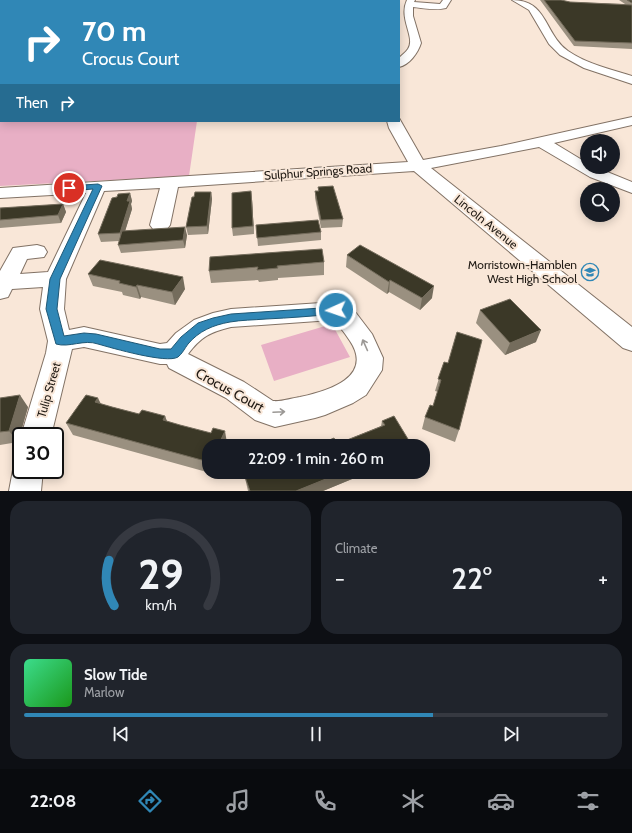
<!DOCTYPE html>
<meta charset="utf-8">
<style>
body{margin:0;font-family:Cabin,sans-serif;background:#20242c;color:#f1f3f6;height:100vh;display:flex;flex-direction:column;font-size:15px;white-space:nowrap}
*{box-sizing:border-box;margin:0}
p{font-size:13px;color:#9ea1a6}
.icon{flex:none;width:22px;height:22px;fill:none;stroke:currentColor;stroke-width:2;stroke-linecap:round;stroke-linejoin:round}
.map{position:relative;height:491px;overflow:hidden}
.details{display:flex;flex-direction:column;gap:10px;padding:10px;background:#0d0f14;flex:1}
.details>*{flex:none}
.guide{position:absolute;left:0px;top:0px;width:400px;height:122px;box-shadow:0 2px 10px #0003;background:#3087b6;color:#fff;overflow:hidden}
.buttons{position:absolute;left:580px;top:134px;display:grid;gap:8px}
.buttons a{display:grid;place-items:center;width:40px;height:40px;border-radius:50%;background:#171b24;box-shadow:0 2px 10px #0003;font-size:20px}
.speed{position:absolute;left:12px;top:427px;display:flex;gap:8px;font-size:20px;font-weight:700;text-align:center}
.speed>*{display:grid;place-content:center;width:52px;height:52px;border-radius:50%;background:#171b24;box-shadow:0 2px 10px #0003;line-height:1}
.speed .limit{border:2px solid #111;border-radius:6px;background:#fff;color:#111}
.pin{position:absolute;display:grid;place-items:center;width:34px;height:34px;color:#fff;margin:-17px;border:2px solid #fff;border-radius:50%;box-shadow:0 1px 4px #0007}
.me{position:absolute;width:44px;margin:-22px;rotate:267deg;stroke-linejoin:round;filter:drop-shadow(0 0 3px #0008)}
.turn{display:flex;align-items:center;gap:14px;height:84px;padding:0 16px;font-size:18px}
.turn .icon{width:52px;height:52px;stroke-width:2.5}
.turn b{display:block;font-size:28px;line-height:34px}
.then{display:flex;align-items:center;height:38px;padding:0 16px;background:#0003;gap:8px;font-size:15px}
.big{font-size:30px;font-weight:600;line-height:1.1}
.details .widget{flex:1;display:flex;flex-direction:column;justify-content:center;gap:6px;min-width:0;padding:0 14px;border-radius:16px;background:#20242c}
.details .dial{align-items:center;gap:0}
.dial svg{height:104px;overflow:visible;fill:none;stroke:#363941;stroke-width:7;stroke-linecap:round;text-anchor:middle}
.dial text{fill:#f1f3f6;stroke:none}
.song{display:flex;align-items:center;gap:12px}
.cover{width:48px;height:48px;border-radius:6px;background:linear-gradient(135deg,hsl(150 70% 55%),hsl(120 70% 35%))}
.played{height:4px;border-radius:2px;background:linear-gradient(90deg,#3087b6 70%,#363941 70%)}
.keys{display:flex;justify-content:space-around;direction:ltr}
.heat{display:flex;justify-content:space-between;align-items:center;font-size:22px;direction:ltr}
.details .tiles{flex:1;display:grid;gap:10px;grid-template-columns:1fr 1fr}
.widget:last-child{grid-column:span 2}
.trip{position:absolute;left:202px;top:439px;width:228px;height:40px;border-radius:16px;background:#171b24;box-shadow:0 2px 10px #0003;font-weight:600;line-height:40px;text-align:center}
.menu{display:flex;height:64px;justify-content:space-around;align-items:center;background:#090b0e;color:#9ea1a6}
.menu .icon{width:28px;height:28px}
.menu .current{color:#3087b6}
.menu b{font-size:18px;color:#f1f3f6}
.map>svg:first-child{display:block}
.green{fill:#e8afc5}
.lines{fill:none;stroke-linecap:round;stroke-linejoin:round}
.minor-casing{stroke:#827265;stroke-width:2}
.minor{fill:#fff;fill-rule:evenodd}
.wall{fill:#9a9080}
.shaded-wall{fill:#746c5c}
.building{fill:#3b3827;stroke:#746c5c}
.oneway{stroke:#9b9895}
.route{fill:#3087b6;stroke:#1f5876}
.labels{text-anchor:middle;stroke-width:4;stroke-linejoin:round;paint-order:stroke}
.street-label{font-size:12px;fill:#201a14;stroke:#f9e7d8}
.poi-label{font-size:12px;fill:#201a14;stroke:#f9e7d8;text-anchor:end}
.near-street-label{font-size:14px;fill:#201a14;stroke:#f9e7d8}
</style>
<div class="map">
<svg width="632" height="491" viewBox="0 0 632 491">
<rect width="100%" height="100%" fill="#f9e7d8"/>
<!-- green -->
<path class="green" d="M0 41 1 121H197L189 176 0 186Z
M332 324 350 357 274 381 261 345Z"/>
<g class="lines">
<defs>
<path id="minor" d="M164 0H183L182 1Z
M258 0H287L286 1Z
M376 0H390L376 1Z
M407 0H415L414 2 440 4 443 0H451L446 8C435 11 424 8 413 7V16L421 43C418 53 409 65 399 67V58C402 55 406 52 408 49 416 37 398 19 407 0Z
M512 0C548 0 544 34 568 51 587 64 610 69 632 76V84L584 68 560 55 549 44 529 10Z
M632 117V125L554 143 587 163V167H595L632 182V193L590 177 539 147 431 168 632 327V351L623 348 414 171 178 187 170 225 167 229 160 231 153 229 150 225 160 188 104 191 66 279 64 309 69 330 84 327 160 344 167 343 176 333 194 320 213 313 231 309 336 302 344 305 356 313 372 334 383 358 382 370 366 395 353 403 325 415 315 418 275 427 255 420 226 398 169 368 167 364H160L84 347 72 349 51 436H21L46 353 48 341 40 309 43 287 12 289 8 297 0 299V271L13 248 37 245 44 247 47 252 44 257 27 259 20 274 48 272 86 193 0 198V188L408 162 389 128 387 121H399V118L423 160 501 146ZM332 320C340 326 344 332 350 341 374 377 328 391 300 397 292 398 281 402 273 401L244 382 188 354C201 337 210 332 231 327Z
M21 458V470H43L41 491H9L13 470 17 459Z"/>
</defs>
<!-- minor casing -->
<use href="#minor" class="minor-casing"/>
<!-- minor -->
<use href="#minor" class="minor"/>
</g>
<!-- wall -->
<path class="wall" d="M540 0H561L570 2 625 4 619 0H632V49L574 46Z
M318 187 343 219 342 227 321 228 315 198V191H318Z
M211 192 212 199 208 234 188 235 186 227 194 197Z
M130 193 132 201 131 204 132 209 125 231 187 235 185 248 121 253 118 245 119 241 101 242 98 234 117 197Z
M252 199 254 234 233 236 232 228Z
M63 204 66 212 61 223 0 228V208Z
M256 225 321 232V240L258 246Z
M347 255 432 298 420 310 389 292 387 294 346 267Z
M324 262V275L278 278V280L259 282 258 280 211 283 209 271Z
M88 274 185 289 175 305 141 297 140 299 123 295 122 292 93 286Z
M480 310 536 342 505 355 476 323Z
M444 362 459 430 455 442 422 429 425 417 433 406 438 392 435 391Z
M0 398 28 407 18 442 0 445Z
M101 404 139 414 165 416 167 421 227 443 226 446H209V472H215L214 474 73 435 66 423Z
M382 421 411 444 410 446H315L337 444 381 426Z
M369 472 323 491H248L244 474 261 473Z"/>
<!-- shaded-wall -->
<path class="shaded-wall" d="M251 191 252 199 254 234 253 226Z
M211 192 212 199 208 234 207 226Z
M130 193 132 201 131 204 132 209 122 241 120 233 127 201Z
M63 204 66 212 61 223 58 215Z
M185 227 187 235 185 248 183 240Z
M183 277 185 289 175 305 172 292Z
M390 280 389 292 387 294 389 282Z
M137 285 141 297 140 299 136 287Z
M434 286 432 298 420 310 422 298Z
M541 330 536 342 505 355 510 343Z
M20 395 28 407 18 442 9 431Z
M98 398 104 410 95 402Z
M165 416 169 428 163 420Z
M225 431 227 443 226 446H218Z
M343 472H369L323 491H296Z"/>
<!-- building -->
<path class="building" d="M544 0H561L570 2 632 5V43L575 41Z
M627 0H632V3Z
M333 186 343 219 321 220 315 191H319L318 187Z
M251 191 253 226 232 228V193Z
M195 192H211L207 226 186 227 192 197H194Z
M130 193 127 201H130L120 233 98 234 112 198 117 197 118 194Z
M63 204 58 215 0 220V208Z
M318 220 321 232 257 238 256 225Z
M185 227 183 240 118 245 122 231Z
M360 245 434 286 422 298 390 280 389 282 347 255Z
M322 249 324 262 277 266 278 268 257 270 258 267 209 271 210 257Z
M100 260 183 277 172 292 137 285 136 287 119 283 120 281 88 274Z
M510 299 541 330 510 343 480 310Z
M457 332 482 340 459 430 425 417 430 405 433 406 441 380 438 379 444 362 448 363Z
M20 395 9 431 0 432V398Z
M86 395 98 398 95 402 112 407 139 414 142 410 165 416 163 420 180 425 211 433 213 428 225 431 218 446H209V462L66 423Z
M394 416 411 444 407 446H315L334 438 337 444 385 425 382 421Z
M249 472H261V473L262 472H343L296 491H250L244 474Z"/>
<!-- one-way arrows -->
<defs><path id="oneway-shaft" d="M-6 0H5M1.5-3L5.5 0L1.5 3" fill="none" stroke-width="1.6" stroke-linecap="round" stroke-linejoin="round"/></defs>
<g class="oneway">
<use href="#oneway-shaft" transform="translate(365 345) rotate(-114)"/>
<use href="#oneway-shaft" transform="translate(279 412) rotate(-3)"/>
</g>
<!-- route -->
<path class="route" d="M98 184 102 186 60 279 57 309 64 336 84 333 96 334 160 349H171L181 337 198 323 213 318 231 314 336 307 340 308 341 310 340 313 336 314C313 316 289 318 266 319 254 320 241 320 230 322 213 325 199 331 188 344 185 348 182 354 178 357 167 364 112 348 98 344 84 339 69 348 56 344L46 309 50 279 93 189 69 191 65 188 69 186Z"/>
<!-- icons -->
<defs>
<symbol id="school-ring" viewBox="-11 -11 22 22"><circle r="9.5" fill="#f9e7d8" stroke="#3087b6" stroke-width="1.5"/><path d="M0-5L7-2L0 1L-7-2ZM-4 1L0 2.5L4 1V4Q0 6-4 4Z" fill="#3087b6"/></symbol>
</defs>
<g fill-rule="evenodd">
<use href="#school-ring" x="580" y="262" width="20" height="20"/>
</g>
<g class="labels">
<!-- street labels -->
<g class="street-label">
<text transform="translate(318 172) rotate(-4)" y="4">Sulphur Springs Road</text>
<text transform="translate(486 222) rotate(39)" y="4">Lincoln Avenue</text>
<text transform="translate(49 390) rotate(-74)" y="4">Tulip Street</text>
</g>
<!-- poi labels -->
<g class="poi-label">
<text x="577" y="269">Morristown-Hamblen<tspan x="577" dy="14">West High School</tspan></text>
</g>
<!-- near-street labels -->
<g class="near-street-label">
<text transform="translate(230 390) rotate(29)" y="5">Crocus Court</text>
</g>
</g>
</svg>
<div class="buttons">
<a><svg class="icon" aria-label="sound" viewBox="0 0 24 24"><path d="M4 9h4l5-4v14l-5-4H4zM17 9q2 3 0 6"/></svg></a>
<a><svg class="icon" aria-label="search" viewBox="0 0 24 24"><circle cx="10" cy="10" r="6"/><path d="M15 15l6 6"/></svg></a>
</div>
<div class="speed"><div class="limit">30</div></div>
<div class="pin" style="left:69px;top:188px;background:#d93025"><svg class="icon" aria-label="arrive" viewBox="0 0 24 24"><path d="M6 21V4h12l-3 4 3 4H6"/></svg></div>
<svg class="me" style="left:336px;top:310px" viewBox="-20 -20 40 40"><circle r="17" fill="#3087b6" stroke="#fff" stroke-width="3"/><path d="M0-11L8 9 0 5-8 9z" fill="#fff"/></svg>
<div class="trip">22:09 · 1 min · 260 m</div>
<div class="guide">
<div class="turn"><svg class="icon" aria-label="right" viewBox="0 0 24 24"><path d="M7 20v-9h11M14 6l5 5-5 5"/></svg><div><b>70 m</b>Crocus Court</div></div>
<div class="then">Then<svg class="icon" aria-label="right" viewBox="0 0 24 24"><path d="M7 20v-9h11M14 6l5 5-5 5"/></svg></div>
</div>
</div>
<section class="details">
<div class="tiles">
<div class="widget dial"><svg viewBox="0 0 100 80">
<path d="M14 69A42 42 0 1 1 86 69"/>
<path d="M14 69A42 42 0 0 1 10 34" stroke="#3087b6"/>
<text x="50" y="56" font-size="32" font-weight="700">29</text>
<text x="50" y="72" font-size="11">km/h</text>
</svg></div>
<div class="widget"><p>Climate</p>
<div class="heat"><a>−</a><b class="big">22°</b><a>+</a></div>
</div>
<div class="widget">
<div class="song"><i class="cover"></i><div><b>Slow Tide</b><p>Marlow</p></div></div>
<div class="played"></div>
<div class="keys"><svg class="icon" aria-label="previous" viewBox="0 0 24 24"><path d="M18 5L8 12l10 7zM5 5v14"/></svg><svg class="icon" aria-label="pause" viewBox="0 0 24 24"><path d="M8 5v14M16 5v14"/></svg><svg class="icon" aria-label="next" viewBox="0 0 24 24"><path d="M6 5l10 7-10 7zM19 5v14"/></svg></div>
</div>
</div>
</section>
<nav class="menu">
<b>22:08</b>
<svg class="icon current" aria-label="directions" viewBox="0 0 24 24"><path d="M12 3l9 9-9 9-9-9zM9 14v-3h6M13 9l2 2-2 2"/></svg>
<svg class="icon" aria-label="music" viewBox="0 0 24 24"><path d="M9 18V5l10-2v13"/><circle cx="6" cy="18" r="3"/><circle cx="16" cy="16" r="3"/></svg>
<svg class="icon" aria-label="phone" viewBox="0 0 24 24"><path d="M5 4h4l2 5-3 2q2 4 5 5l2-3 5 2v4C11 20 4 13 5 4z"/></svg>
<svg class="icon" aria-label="climate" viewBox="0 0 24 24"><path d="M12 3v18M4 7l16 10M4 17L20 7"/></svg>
<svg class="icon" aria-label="car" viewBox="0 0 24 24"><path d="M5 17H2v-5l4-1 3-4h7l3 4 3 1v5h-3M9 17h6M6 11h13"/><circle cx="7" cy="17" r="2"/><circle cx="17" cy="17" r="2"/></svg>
<svg class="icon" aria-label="filters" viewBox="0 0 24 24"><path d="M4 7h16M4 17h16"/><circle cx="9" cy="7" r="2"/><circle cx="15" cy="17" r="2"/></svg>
</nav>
